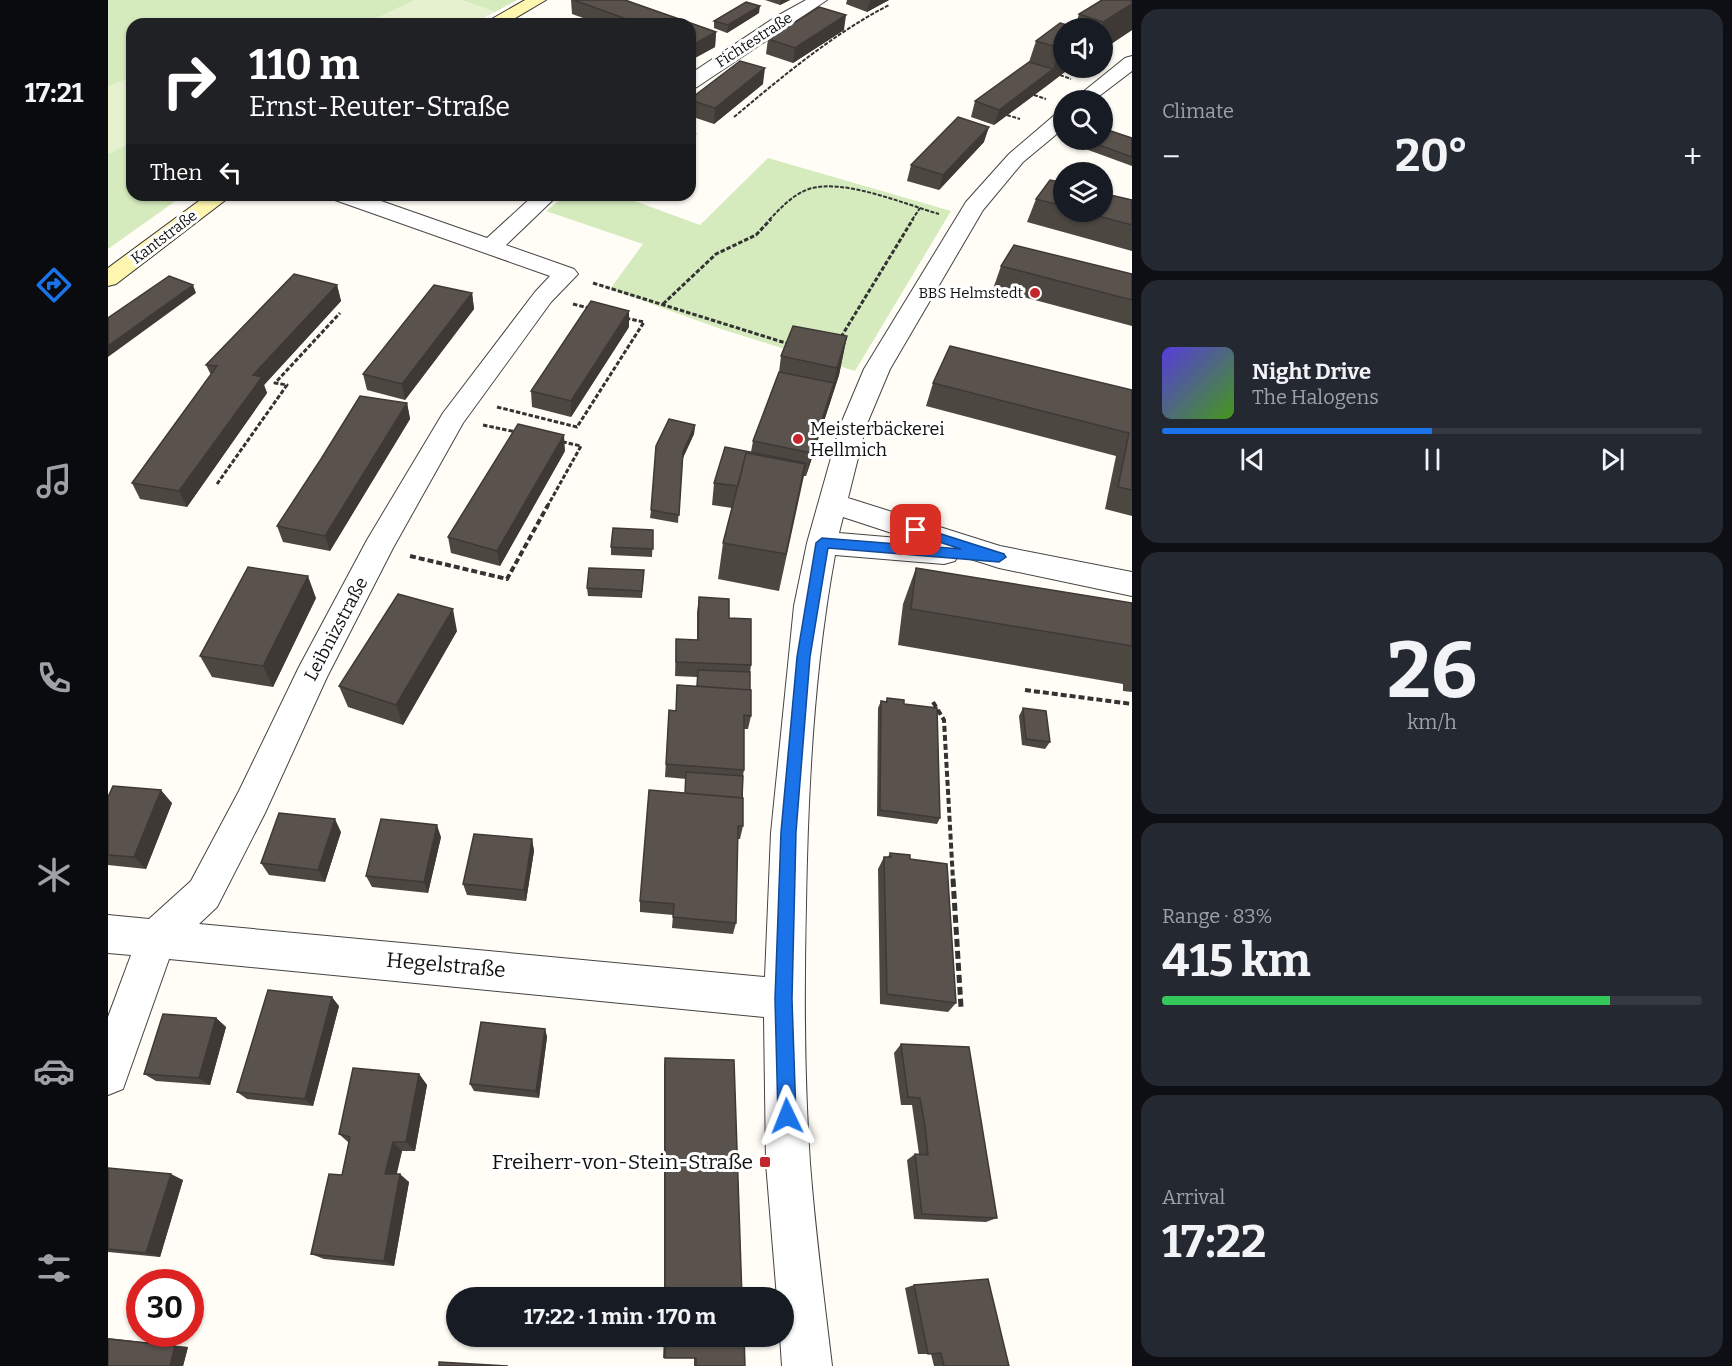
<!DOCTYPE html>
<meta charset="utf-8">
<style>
body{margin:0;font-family:Bitter,serif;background:#242831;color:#f1f3f6;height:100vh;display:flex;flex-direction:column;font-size:22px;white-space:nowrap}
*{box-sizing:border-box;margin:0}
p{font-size:20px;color:#9ea1a6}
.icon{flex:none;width:33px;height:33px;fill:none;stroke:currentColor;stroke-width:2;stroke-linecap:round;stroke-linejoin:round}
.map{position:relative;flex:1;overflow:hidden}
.details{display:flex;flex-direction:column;gap:9px;padding:9px;background:#0d0f14;width:600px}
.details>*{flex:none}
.guide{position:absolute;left:18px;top:18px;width:570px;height:183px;border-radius:18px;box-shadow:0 2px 4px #0004;background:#202124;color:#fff;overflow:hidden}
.tools{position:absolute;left:945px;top:18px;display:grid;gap:12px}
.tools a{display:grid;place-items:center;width:60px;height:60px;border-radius:50%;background:#171b24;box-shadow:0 2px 4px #0004;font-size:30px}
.speed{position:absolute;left:18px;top:1269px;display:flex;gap:12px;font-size:30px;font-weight:700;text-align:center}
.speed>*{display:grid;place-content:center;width:78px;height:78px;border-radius:50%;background:#171b24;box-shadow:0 2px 4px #0004;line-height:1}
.speed .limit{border:9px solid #d22;background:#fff;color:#111}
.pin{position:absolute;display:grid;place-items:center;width:51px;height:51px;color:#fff;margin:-26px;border-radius:12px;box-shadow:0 3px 9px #0006}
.me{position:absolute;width:66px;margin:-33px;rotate:358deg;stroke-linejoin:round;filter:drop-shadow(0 0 4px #0008)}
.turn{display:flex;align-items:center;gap:21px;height:126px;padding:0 24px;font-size:27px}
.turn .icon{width:78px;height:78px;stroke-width:2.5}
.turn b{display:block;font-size:42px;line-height:51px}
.then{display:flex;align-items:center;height:57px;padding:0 24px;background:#0003;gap:12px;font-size:22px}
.big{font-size:45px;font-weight:700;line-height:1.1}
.details .card{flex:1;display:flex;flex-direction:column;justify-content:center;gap:9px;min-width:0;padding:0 21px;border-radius:18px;background:#242831}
.details .dial{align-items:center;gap:0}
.dial b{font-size:78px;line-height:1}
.song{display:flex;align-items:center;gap:18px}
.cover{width:72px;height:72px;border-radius:9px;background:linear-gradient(135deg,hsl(250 70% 55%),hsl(100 70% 35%))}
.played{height:6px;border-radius:3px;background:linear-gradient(90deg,#1a73e8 50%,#363941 50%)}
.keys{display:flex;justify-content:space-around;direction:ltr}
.heat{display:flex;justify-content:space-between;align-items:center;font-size:33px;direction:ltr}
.charge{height:9px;border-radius:4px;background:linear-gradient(90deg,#34c759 83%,#363941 0)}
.trip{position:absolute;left:338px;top:1287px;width:348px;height:60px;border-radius:30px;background:#171b24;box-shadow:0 2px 4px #0004;font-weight:700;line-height:60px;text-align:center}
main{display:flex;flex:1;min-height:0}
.tab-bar{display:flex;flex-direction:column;width:108px;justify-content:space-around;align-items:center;background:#090b0e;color:#9ea1a6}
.tab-bar .icon{width:42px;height:42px}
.tab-bar .on{color:#1a73e8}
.tab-bar b{font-size:27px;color:#f1f3f6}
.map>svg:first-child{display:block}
.green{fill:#d5ebbd}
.pitch{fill:#e6f2cf}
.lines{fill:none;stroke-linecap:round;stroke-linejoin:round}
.street-casing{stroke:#444;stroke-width:2}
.secondary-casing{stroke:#333;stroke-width:2}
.path-far3{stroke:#333;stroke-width:2;stroke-dasharray:4 1.5;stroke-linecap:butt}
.path-far2{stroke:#333;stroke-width:3;stroke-dasharray:4.5 2;stroke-linecap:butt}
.path-far1{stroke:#333;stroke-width:4;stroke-dasharray:6 3;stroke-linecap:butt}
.path{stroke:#333;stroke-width:5;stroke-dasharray:8 4;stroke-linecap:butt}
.street{fill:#fff;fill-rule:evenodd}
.secondary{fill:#fff6b0;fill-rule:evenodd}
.wall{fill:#4d4742}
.shaded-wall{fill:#3f3936}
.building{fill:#5a524d;stroke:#3f3936;stroke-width:1.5}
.route{fill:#1a73e8;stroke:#114b97;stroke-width:1.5}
.poi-dot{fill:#c4262e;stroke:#fff;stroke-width:2}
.labels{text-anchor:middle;stroke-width:6;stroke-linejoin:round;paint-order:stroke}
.far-street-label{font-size:15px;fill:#111;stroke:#fff}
.far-poi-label{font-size:15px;fill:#111;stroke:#fff;text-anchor:end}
.poi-label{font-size:18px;fill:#111;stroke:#fff;text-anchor:start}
.street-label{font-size:18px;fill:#111;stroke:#fff}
.near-street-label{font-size:21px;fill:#111;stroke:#fff}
.near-poi-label{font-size:21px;fill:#111;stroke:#fff;text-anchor:end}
</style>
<main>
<nav class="tab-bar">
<b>17:21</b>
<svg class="icon on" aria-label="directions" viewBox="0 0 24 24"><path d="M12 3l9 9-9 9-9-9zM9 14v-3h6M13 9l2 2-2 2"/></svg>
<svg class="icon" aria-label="music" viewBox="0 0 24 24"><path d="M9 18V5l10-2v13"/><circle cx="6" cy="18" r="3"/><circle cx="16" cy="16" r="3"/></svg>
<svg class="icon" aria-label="phone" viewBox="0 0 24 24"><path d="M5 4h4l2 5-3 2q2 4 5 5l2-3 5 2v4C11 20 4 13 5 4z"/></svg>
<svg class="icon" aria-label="climate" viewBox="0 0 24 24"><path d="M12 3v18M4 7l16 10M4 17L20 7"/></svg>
<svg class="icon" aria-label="car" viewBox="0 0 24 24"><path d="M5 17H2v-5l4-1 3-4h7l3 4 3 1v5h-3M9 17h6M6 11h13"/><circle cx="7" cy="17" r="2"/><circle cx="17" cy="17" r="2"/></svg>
<svg class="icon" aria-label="filters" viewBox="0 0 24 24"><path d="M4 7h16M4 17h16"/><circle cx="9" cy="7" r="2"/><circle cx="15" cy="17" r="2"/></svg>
</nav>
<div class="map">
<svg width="1024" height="1366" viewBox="0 0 1024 1366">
<rect width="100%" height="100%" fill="#fffdf5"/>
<!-- green -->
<path class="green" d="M0 0H307L257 24H24V195H76L0 249Z
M353 0H409L387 12Z
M660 158 843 211 747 371 610 328 502 289 535 244 438 211 458 195H510L592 225Z"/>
<!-- pitch -->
<path class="pitch" d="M307 0H353L387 12 364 24H257Z
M18 79 24 81V143L0 154V86Z"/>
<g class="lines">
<defs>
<path id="street" d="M698 0H719L589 87 582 89V74L669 16Z
M1024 56V71L986 100H965L1017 58Z
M956 111V128L915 162 875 210 782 369 758 426 740 498 892 546 1024 572V596L891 568 850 555 847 561 836 564 727 555C706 670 700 787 698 904 696 990 696 1076 702 1163 707 1230 716 1298 724 1366H674L672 1336H675V1298H669L658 1163 656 1017 61 959 15 1089 0 1095V1017L23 955 0 953V915L41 919 83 881 131 791 191 667 259 540 335 413 427 292 442 276 227 200 224 195H256L379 238 426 195H450L398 245 466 269 470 274 443 302 355 423 285 548 219 677 157 813 109 907 91 924 657 977 663 833 686 606 699 543 732 426 756 369 858 202 901 154 949 113ZM735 517 802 539 731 533Z"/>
<path id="secondary" d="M417 0H438L397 24H375Z
M99 195H124L8 284 0 286V268Z"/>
</defs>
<!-- street casing -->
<use href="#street" class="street-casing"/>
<!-- secondary casing -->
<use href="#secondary" class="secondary-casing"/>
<!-- path-far3 -->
<path class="path-far3" d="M952 75 963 79
M926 95 938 99
M899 115 912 119
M626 117C675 76 725 34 781 5
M661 220C673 208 684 195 701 189 736 178 796 204 831 214
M804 220 812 208"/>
<!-- path-far2 -->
<path class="path-far2" d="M485 283 681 344
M465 304 484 309
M555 304 608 254 648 235 663 219
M733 337 805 219
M389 407 469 427 536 322 517 318
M375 425 408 432
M109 484 179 385 167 383 232 313
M439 507 473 446 451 441"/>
<!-- path-far1 -->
<path class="path-far1" d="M302 556 399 579 440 505
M917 690 1024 704
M825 702 836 720 845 880"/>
<!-- path -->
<path class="path" d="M845 879 853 1007"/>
<!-- street -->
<use href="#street" class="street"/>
<!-- secondary -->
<use href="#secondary" class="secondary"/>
</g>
<!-- wall -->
<path class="wall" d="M463 0H517L608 32 607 47 585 59 582 58V24H492L464 14Z
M657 0H682L672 5Z
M739 0H781L759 12 738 4Z
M994 0H1024V30L994 50V28H956V68H962L886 125 863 117 867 101 921 62 928 41 952 23 967 28 971 14Z
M651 13 619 33 606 28V21Z
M736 30 685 63 658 54 660 39Z
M655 84 606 124 582 116V99Z
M1024 138V166L972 147 975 140Z
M876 142 831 190 799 181 803 165Z
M956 183V212H994L1024 200V251L919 222 928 199Z
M893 266 1024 274V326L885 289Z
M229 285 233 301 156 385 159 393 79 507 32 499 24 483 103 375 98 365Z
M364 293 366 309 297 400 259 390 255 374Z
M521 327 463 417 424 407 423 391Z
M739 336 731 375 721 406 698 476H696L671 591 610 579 615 543 624 508 604 505 606 483 643 452 645 441 671 372 673 356Z
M825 383 1024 390V516L997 509 1008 456 818 406Z
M299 403 302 419 222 551 175 542 169 526Z
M587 425 586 434 574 460 570 523 542 518 543 510Z
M457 451 392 566 343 553 340 537Z
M545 530 544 557 503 555V547Z
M808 568 1024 603V692L1015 691V684L790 645 795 604Z
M536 570 534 598 480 596 479 588Z
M591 597 621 618 643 665 642 673V690L643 716 640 729H636V770L635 776V826L632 839H629L628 923 625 934 564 928 565 915 532 912V901L577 793 578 779 557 777 561 710 567 711 589 686V677L567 676 568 639 589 640V612Z
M208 598 165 687 104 677 92 656Z
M349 631 295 725 240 707 231 686Z
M779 698 796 704 832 818 829 824 769 816 770 708 773 701 778 702Z
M915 708 942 742 937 749 914 745 911 716Z
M0 797 64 803 38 869 0 865Z
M233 832 217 882 161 875 153 863Z
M333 837 320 893 264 887 258 876Z
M424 839 426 851 418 901 359 895 355 884Z
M782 853 802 859 848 1003 840 1012 772 1004 770 869 776 857H780Z
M231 1006 205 1106 139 1099 129 1092Z
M108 1018 118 1027 102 1085 48 1081 36 1074Z
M437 1029 439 1037 431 1098 366 1091 362 1084Z
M793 1044 889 1218 878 1222 806 1219 799 1160 807 1154H811L804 1105H793L786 1053Z
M557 1058 634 1298H556V1066Z
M311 1074 319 1085 307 1151H294L288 1174 301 1182 286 1266 216 1259 203 1254 234 1175 241 1143 231 1134Z
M0 1168 75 1180 52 1257 0 1252Z
M806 1285 901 1366H826L823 1354H810L797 1288Z
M556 1336H636L637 1366H586V1358H555Z
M0 1338 80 1347 75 1366H0Z"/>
<!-- shaded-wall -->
<path class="shaded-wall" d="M673 0H682L672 5Z
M762 0H781L759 12Z
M1024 4V30L994 50V28H993L995 22Z
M652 6 651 13 619 33 620 25Z
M738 15 736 30 685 63 687 48Z
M608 32 607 47 585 59 586 44Z
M956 45V68H962L940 85 952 48Z
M657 68 655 84 606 124 607 108Z
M945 69 940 85 886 125 891 110Z
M881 127 876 142 831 190 835 175Z
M587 134 586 150 582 153V138Z
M85 285 88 293 0 357V346Z
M229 285 233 301 156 385 159 393 79 507 71 491 145 375Z
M364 293 366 309 297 400 294 384Z
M521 311V327L463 417V401Z
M739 336 731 375 698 476 703 453 726 383 729 368Z
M299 403 302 419 222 551 217 536Z
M587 425 586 434 574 460 575 452Z
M456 435 457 451 392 566 389 551Z
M200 576 208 598 165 687 155 666Z
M345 609 349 631 295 725 288 705Z
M53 790 64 803 38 869 26 857Z
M227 819 233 832 217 882 210 870Z
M329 825 333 837 320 893 316 882Z
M424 839 426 851 418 901 416 890Z
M224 997 231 1006 205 1106 197 1099Z
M108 1018 118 1027 102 1085 91 1078Z
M437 1029 439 1037 431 1098 428 1091Z
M311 1074 319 1085 307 1151 298 1142Z
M285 1142 294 1151 287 1182 277 1174Z
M63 1174 75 1180 52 1257 38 1253Z
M292 1174 301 1182 286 1266 276 1261Z
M67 1346 80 1347 75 1366H62Z"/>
<!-- building -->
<path class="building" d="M466 0H517L608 32 586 44 582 43V24H532Z
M994 0H1024V4L995 22 971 14Z
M638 2 652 6 620 25 606 21Z
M711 7 738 15 687 48 660 39Z
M952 23 969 28H956V45L952 48 928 41Z
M632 61 657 68 607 108 582 100V99Z
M921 62 945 69 891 110 867 101Z
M850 117 881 127 835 175 803 165Z
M994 128 1024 138V157L977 140H994Z
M582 133 587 134 582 138Z
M942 180 956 183V206L928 199Z
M994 193 1024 200V225L975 212H994Z
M906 245 1024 274V300L893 266Z
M186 274 229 285 145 375 154 377 71 491 24 483 109 366 98 365Z
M61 276 85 285 0 346V318Z
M326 285 364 293 294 384 255 374Z
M483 301 521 311 463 401 423 391Z
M685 326 739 336 729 368 673 356Z
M842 346 1024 390V490L1010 487 1021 433 825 383Z
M671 372 726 383 703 453 645 441Z
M252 396 299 403 217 536 169 526 213 459Z
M561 419 587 425 575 452 571 515 543 510 548 446Z
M410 424 456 435 389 551 340 537Z
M617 447 698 463 694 479 697 464 638 453 630 486 606 483Z
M638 453 697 464 678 554 615 543Z
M505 528 545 530V549L503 547Z
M140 567 200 576 155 666 92 656Z
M481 568 536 570 534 591 479 588Z
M808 568 1024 603V646L803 609Z
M290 594 345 609 288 705 231 686Z
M591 597 621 599V618L643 619V665L568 662V639L590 640Z
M590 670 642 672V690L589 686Z
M569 685 643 690V716L636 715V770L558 764 561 710 568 711Z
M779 698 796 700V704L829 708 832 818 772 810 773 701 779 702Z
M915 708 938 711 942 742 918 739Z
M578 772 635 776 634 798 577 793Z
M5 786 53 790 26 857 0 855V797Z
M541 790 635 798V826H630L628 923 565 917 566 904 532 901Z
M171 813 227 819 210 870 153 863Z
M273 819 329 825 316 882 258 876Z
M366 834 424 839 416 890 355 884Z
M782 853 802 855V859L839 864 848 1003 779 994 776 857H783Z
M160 990 224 997 197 1099 129 1092Z
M55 1014 108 1018 91 1078 36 1074Z
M373 1022 437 1029 428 1091 362 1084Z
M793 1044 861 1047 889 1218 814 1214 807 1154 820 1155 817 1126 812 1098 800 1097Z
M557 1058 626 1060 634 1298H557Z
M245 1068 311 1074 298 1142H285L277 1174H292L276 1261 203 1254 221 1174 234 1175 242 1137 231 1134Z
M0 1168 63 1174 38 1253 0 1249Z
M880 1279 901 1366H836L833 1353 820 1354 806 1285Z
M557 1336H636L637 1366H588V1358H557Z
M0 1339 67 1346 62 1366H0Z
M331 1362 400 1366H331Z"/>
<!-- route -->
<path class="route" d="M808 526 896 554 898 557 891 562 720 548 702 657 688 832 684 999 688 1116 685 1122 679 1125 673 1122 670 1116 667 999 673 832 689 657 708 543 714 538 853 549 803 533V527Z"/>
<!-- markers -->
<g class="poi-dot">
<circle cx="927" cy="293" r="6"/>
<circle cx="690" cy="439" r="6"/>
<rect x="651" y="1156" width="12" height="12" rx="3"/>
</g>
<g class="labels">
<!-- far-street labels -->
<g class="far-street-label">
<text transform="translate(646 40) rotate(-33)" y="5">Fichtestraße</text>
<text transform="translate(56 237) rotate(-37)" y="5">Kantstraße</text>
</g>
<!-- far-poi labels -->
<g class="far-poi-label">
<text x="915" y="298">BBS Helmstedt</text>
</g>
<!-- poi labels -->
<g class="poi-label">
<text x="702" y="435">Meisterbäckerei<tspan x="702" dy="21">Hellmich</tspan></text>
</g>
<!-- street labels -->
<g class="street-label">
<text transform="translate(228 629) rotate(-62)" y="6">Leibnizstraße</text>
</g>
<!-- near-street labels -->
<g class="near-street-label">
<text transform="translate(338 965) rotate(5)" y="7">Hegelstraße</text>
</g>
<!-- near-poi labels -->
<g class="near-poi-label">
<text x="645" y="1169">Freiherr-von-Stein-Straße</text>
</g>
</g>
</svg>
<div class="tools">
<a><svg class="icon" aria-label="sound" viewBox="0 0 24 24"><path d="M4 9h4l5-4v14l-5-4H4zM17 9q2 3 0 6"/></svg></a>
<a><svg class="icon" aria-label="search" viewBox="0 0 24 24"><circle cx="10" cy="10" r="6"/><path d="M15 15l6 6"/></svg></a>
<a><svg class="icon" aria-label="layers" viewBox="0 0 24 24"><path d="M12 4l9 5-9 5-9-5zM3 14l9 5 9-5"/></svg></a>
</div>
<div class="speed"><div class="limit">30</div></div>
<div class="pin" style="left:808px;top:530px;background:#d93025"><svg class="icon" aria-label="arrive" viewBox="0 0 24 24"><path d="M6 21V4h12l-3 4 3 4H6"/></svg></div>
<svg class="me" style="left:679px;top:1116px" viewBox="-20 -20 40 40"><path d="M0-17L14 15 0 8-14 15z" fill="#1a73e8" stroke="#fff" stroke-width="4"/></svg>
<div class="trip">17:22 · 1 min · 170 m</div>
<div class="guide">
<div class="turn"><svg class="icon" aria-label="right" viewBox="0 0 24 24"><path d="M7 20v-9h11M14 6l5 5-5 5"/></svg><div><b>110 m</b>Ernst-Reuter-Straße</div></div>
<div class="then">Then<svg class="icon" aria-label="left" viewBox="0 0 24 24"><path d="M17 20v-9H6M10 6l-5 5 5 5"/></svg></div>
</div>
</div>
<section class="details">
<div class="card"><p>Climate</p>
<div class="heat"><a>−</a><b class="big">20°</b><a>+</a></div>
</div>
<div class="card">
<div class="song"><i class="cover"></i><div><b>Night Drive</b><p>The Halogens</p></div></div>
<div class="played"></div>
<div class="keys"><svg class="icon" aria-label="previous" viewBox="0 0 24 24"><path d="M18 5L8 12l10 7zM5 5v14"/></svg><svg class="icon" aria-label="pause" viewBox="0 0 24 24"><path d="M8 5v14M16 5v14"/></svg><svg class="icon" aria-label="next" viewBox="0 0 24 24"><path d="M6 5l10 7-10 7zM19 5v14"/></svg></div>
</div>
<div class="card dial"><b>26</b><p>km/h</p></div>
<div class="card"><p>Range · 83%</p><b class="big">415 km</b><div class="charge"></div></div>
<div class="card"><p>Arrival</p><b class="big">17:22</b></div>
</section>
</main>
